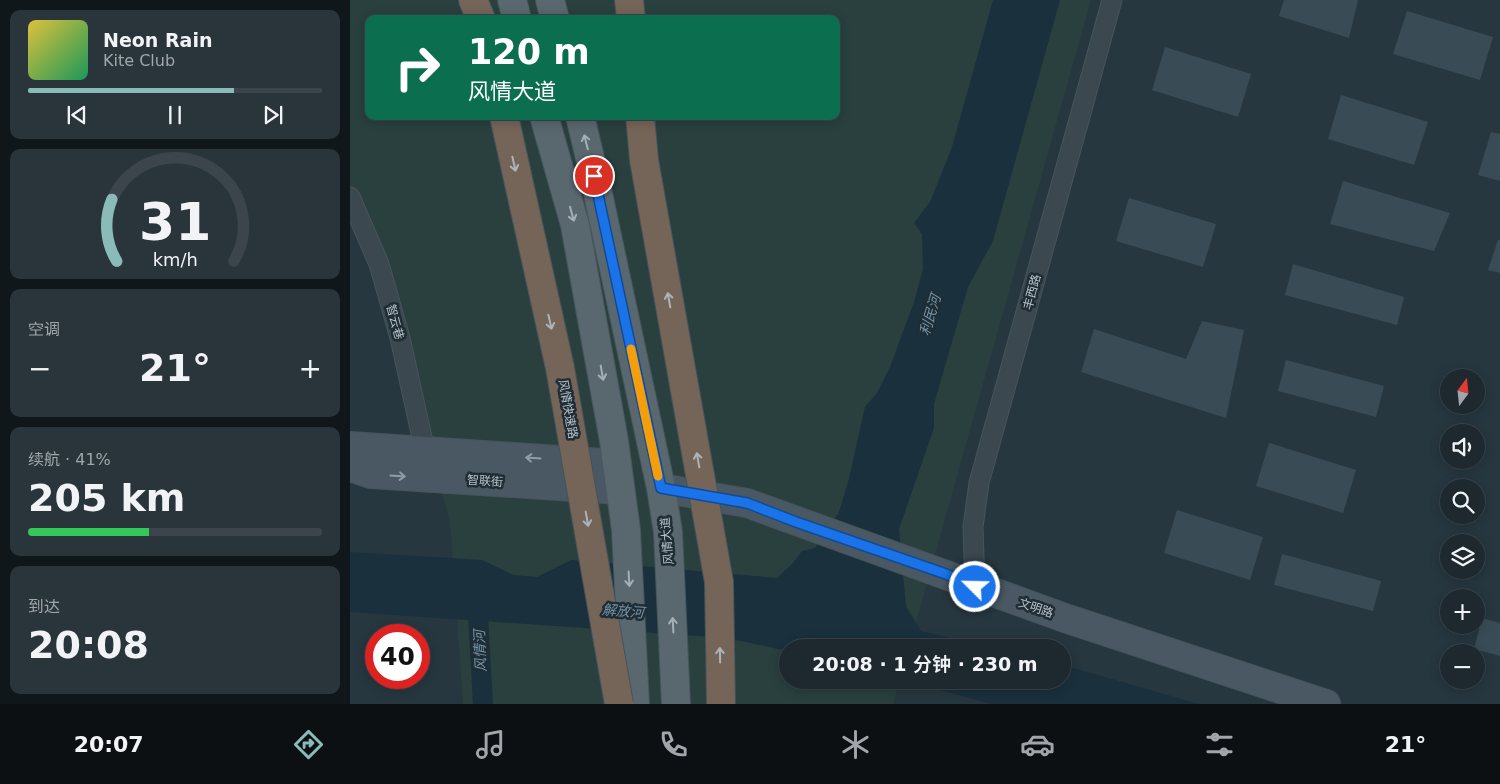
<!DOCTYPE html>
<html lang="zh">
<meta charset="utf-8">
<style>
body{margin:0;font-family:"DejaVu Sans","Noto Sans SC",sans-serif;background:#2a353b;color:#f1f3f6;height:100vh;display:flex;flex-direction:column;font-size:19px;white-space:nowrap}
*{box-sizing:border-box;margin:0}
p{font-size:16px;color:#a0a6aa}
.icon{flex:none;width:28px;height:28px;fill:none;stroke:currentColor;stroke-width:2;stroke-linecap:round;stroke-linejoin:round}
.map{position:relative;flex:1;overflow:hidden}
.panel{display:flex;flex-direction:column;gap:10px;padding:10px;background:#10171a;width:350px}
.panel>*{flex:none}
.hud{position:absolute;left:15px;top:15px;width:475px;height:105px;border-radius:10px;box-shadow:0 2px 12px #0003,0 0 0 1px #3b454b;background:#0b6e4f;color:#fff;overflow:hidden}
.needle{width:32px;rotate:15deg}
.controls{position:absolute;left:1090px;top:369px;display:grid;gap:10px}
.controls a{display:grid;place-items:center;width:45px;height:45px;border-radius:50%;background:#1d292f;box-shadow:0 2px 12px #0003,0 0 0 1px #3b454b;font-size:25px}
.speed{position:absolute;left:15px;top:624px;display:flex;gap:10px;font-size:25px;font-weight:700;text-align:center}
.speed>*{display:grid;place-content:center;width:65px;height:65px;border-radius:50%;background:#1d292f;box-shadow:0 2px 12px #0003,0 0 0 1px #3b454b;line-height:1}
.speed .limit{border:8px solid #d22;background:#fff;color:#111}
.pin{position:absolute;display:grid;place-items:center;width:42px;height:42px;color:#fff;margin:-21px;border:2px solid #fff;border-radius:50%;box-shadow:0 1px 5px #0007}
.me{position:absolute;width:55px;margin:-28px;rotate:293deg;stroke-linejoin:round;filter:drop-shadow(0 0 4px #0008)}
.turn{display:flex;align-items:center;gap:18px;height:105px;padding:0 20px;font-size:22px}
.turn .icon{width:65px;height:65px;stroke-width:2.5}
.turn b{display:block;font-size:35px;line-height:42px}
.big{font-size:38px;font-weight:600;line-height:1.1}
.panel .widget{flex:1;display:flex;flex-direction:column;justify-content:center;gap:8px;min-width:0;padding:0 18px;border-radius:10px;background:#2a353b}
.panel .dial{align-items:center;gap:0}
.dial svg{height:130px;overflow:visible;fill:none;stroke:#3b454b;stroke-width:7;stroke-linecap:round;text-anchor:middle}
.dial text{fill:#f1f3f6;stroke:none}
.song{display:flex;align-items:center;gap:15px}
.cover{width:60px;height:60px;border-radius:8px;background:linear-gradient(135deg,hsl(50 70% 55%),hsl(150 70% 35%))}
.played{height:5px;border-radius:2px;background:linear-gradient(90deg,#8bbbb9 70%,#3b454b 70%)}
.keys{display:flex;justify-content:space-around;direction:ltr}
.heat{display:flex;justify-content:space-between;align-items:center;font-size:28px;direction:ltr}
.charge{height:8px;border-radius:4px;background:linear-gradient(90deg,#34c759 41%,#3b454b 0)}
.trip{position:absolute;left:429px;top:639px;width:292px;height:50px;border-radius:25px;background:#1d292f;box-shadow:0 2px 12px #0003,0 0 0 1px #3b454b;font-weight:600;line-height:50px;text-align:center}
.tab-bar{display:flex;height:80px;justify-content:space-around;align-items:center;background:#0c1013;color:#a0a6aa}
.tab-bar .icon{width:35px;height:35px}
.tab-bar .selected{color:#8bbbb9}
.tab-bar b{font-size:22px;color:#f1f3f6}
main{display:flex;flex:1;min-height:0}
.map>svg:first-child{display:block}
.green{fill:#29403e;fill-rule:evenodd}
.water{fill:#1a303d}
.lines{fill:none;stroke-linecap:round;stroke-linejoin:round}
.canal{stroke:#1a303d;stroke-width:20}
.building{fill:#394c55}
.street-casing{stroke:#47545c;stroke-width:21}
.secondary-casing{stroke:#47545c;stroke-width:30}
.primary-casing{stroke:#47545c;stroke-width:30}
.highway-casing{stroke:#46525a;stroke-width:30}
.street{stroke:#3b484f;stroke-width:19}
.secondary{stroke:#495862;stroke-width:28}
.primary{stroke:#59676f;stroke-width:28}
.highway{stroke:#756458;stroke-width:28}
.highway-bridge-casing{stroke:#46525a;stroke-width:30;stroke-linecap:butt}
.highway-bridge{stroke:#756458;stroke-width:28}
.oneway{stroke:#a4b0b8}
.oneway2{stroke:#adb4b9}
.oneway3{stroke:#909da6}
.route-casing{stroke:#114b97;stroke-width:12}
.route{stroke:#1a73e8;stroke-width:9}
.slow{stroke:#f59e0b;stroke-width:9}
.labels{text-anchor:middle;stroke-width:5;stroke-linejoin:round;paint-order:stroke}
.street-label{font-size:12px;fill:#b7c2ca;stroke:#202d35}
.water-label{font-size:14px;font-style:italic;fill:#7294a7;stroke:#202d35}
</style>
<main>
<section class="panel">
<div class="widget">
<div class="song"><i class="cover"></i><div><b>Neon Rain</b><p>Kite Club</p></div></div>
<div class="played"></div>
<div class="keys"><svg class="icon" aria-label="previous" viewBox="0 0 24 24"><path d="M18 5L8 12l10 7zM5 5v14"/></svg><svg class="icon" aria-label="pause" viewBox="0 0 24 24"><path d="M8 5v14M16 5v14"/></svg><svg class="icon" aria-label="next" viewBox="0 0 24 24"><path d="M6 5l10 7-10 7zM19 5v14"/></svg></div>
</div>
<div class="widget dial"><svg viewBox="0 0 100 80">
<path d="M14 69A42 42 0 1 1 86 69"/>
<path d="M14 69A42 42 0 0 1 11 31" stroke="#8bbbb9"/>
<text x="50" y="56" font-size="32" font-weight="700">31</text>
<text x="50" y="72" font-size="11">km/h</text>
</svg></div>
<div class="widget"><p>空调</p>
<div class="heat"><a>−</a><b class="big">21°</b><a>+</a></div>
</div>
<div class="widget"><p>续航 · 41%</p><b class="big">205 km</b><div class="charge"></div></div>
<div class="widget"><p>到达</p><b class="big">20:08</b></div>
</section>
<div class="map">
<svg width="1150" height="704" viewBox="0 0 1150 704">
<rect width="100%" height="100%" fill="#27373f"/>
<!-- green -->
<path class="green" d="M0 0H741L559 647 438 648V680H550L543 704H113L100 521 0 186ZM19 19H486V116H19Z"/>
<!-- water -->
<path class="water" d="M643 0H710L643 241 618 287 584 404V428L549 529 556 606 571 631 638 647 438 648 437 651 378 638 0 612V552L132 560 164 575 187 577 221 560 427 578 442 564 452 551 465 548 489 512 499 479 515 407 527 393 540 367 564 302 573 269 572 234 564 223 580 202 602 147Z
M713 665 849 704H641L554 680H712Z"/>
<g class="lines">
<!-- canal -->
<path class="canal" d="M127 598 133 704"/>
</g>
<!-- building -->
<path class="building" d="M934 0H1008L999 38 929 16Z
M1057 11 1143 37 1130 80 1043 54Z
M815 47 901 74 888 117 802 90Z
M991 95 1078 122 1064 165 978 139Z
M1141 132 1150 134V181L1128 175Z
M993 181 1100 213 1084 251 980 224Z
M779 198 866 224 853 267 766 241Z
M1148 240H1150V273L1138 270Z
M943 264 1054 297 1047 325 935 295Z
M852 321 894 330 876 418 731 372 744 329 836 359Z
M936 360 1034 386 1026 417 928 391Z
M919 443 1006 470 993 513 906 486Z
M827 510 913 537 900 580 814 553Z
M932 554 1031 581 1023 611 924 585Z
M1132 618 1150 623V656L1124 649Z"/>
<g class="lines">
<defs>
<path id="street" d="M0 197 29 264 50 338 75 451
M625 587 623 527 629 483 762 0"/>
<path id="secondary" d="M0 446 267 464
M0 467 21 474 270 490
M311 488 397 503 715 618 976 704"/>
<path id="primary" d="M162 0 167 19
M200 0 205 19
M194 116 225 225 264 441 276 530 285 704
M230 116 244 175 311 488 318 532 326 704"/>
<path id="highway" d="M123 0 131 19
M279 0 281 19
M154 116 210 368
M290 116 294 160"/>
</defs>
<!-- street casing -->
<use href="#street" class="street-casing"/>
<!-- secondary casing -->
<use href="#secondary" class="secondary-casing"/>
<!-- primary casing -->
<use href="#primary" class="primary-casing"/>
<!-- highway casing -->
<use href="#highway" class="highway-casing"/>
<!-- street -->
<use href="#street" class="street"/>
<!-- secondary -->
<use href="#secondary" class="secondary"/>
<!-- primary -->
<use href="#primary" class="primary"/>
<!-- highway -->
<use href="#highway" class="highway"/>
<defs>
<path id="highway-bridge" d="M294 160 369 582 371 704
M210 368 269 704"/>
</defs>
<!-- highway-bridge casing -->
<use href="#highway-bridge" class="highway-bridge-casing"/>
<!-- highway-bridge -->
<use href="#highway-bridge" class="highway-bridge"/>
</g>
<!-- one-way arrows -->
<defs><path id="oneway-shaft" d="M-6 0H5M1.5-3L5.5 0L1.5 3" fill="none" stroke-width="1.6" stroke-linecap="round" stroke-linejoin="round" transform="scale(1.25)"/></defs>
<g class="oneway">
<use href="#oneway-shaft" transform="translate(236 142) rotate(-104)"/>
<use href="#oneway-shaft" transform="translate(222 214) rotate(74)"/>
<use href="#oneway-shaft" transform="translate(252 373) rotate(80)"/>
<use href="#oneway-shaft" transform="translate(279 579) rotate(87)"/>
<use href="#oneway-shaft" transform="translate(323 625) rotate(-93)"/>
</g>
<g class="oneway2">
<use href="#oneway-shaft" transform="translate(164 164) rotate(77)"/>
<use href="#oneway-shaft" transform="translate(319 300) rotate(-100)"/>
<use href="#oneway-shaft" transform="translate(200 322) rotate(77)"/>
<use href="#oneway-shaft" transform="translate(348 460) rotate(-100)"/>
<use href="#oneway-shaft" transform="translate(237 519) rotate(80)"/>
<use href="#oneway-shaft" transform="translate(370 655) rotate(-91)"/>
</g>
<g class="oneway3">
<use href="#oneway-shaft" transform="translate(183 458) rotate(-176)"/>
<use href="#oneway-shaft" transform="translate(48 476) rotate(4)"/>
</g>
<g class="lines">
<defs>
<path id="route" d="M244 176 311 488 397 503 446 522 596 574 625 587"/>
</defs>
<!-- route casing -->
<use href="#route" class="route-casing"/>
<!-- route -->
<use href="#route" class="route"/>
<!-- slow -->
<path class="slow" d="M281 349 308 476"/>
</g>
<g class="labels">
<!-- street labels -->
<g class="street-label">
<text transform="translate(682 292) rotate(-75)" y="4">丰西路</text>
<text transform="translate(45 322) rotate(75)" y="4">智云巷</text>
<text transform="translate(218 409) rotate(80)" y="4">风情快速路</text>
<text transform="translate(135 481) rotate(4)" y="4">智联街</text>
<text transform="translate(317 541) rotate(-95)" y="4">风情大道</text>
<text transform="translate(686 608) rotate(19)" y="4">文明路</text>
</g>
<!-- water labels -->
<g class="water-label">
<text transform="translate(580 315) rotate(-73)" y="5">利民河</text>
<text transform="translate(273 611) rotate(5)" y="5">解放河</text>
<text transform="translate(130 651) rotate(-93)" y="5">风情河</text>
</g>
</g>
</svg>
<div class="controls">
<a><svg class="needle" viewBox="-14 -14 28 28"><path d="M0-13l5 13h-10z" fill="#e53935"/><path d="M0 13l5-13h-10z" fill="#a0a6aa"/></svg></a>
<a><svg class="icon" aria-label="sound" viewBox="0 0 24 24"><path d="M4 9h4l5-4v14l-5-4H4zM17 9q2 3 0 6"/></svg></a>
<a><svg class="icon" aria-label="search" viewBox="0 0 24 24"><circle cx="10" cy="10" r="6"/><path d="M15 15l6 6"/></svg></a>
<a><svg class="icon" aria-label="layers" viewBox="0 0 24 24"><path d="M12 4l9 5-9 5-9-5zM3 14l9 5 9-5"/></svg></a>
<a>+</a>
<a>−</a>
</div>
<div class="speed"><div class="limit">40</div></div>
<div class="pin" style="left:244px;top:176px;background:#d93025"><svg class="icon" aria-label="arrive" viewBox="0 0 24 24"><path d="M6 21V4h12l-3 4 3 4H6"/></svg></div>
<svg class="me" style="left:625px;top:587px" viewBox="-20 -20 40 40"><circle r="17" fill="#1a73e8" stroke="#fff" stroke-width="3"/><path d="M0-11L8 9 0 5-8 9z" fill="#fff"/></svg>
<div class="trip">20:08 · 1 分钟 · 230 m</div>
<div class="hud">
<div class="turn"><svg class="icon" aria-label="right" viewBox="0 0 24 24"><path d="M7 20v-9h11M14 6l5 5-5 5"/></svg><div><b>120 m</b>风情大道</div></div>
</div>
</div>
</main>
<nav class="tab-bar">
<b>20:07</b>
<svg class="icon selected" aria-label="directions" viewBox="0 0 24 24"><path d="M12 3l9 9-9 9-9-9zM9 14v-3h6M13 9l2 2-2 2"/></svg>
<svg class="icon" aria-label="music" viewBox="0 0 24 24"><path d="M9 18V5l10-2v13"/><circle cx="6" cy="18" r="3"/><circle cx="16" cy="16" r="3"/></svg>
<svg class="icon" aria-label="phone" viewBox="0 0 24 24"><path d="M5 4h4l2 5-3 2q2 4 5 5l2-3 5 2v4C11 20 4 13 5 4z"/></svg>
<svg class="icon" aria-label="climate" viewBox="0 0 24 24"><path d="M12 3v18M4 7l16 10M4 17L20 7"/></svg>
<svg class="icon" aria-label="car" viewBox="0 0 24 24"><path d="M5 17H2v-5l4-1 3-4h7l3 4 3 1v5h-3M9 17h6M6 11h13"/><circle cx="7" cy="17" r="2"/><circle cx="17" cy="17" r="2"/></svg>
<svg class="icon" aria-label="filters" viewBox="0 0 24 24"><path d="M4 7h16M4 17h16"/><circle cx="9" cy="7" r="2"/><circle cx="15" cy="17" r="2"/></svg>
<b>21°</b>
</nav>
